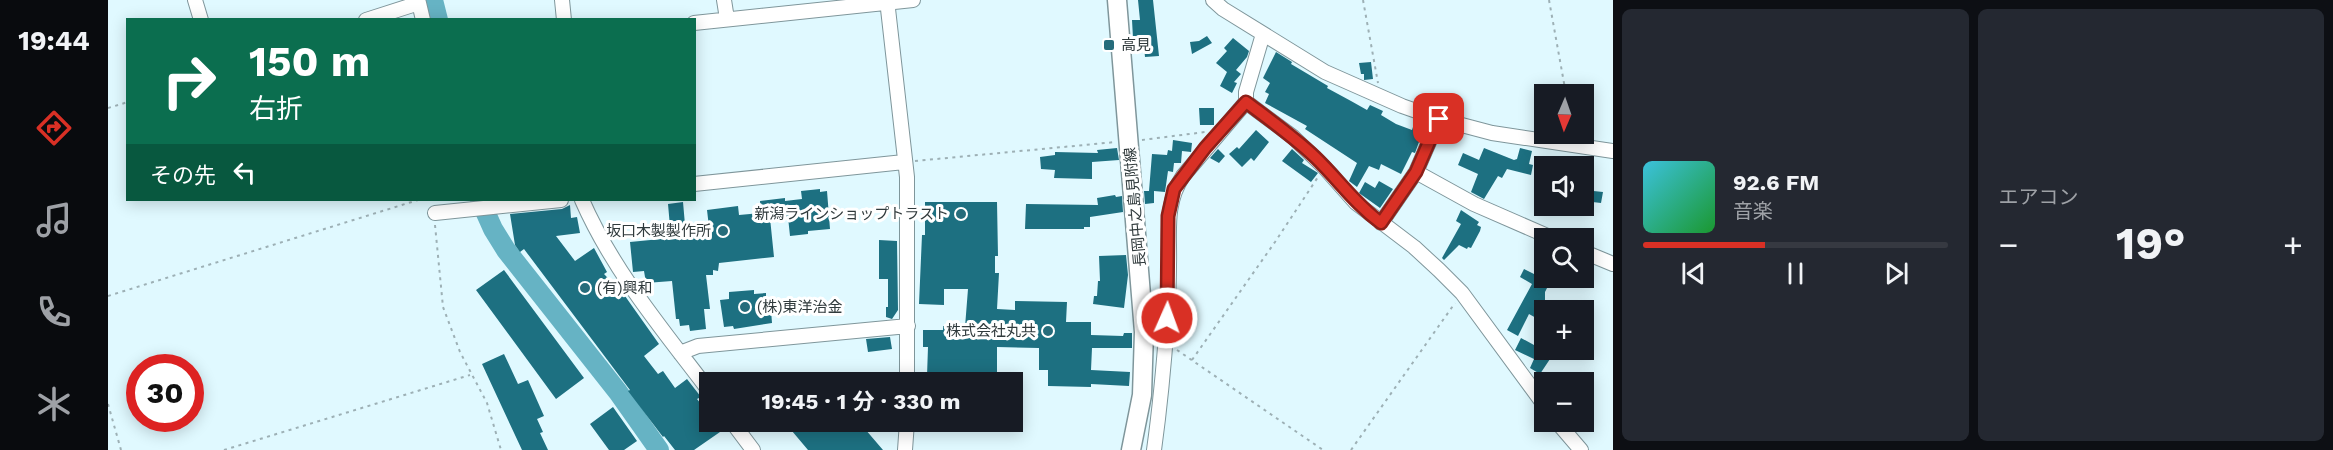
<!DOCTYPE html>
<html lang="ja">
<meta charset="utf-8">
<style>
body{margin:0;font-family:"Work Sans","Noto Sans JP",sans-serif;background:#242831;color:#f1f3f6;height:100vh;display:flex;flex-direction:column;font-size:22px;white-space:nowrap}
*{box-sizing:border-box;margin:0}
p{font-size:20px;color:#9ea1a6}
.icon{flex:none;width:33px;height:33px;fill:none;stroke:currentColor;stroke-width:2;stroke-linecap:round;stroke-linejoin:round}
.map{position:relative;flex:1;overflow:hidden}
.side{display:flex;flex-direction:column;gap:9px;padding:9px;background:#0d0f14;width:720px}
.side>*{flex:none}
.banner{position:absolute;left:18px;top:18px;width:570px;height:183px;border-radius:0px;box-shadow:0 3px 15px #0003;background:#0b6e4f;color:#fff;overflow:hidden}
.needle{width:39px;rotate:182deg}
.buttons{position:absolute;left:1426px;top:84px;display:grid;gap:12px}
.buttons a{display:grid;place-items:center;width:60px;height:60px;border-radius:0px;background:#171b24;box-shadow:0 3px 15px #0003;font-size:30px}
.speed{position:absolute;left:18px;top:354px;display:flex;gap:12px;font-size:30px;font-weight:700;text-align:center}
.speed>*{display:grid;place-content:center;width:78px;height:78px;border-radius:50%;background:#171b24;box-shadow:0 3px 15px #0003;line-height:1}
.speed .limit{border:9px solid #d22;background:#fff;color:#111}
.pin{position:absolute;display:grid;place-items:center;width:51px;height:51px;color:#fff;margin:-26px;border-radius:12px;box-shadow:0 3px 9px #0006}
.me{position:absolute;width:66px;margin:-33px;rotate:2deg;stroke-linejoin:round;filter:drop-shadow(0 0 4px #0008)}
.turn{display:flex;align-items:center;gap:21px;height:126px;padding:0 24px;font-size:27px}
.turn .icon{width:78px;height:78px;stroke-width:2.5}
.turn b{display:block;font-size:42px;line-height:51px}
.then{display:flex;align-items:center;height:57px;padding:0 24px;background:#0003;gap:12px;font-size:22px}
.big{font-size:45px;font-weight:700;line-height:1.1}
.side .tile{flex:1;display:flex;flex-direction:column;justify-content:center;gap:9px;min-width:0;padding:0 21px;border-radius:9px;background:#242831}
.song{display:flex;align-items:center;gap:18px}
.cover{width:72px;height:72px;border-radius:9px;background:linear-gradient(135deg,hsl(190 70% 55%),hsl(130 70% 35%))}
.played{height:6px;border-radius:3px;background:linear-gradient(90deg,#d93025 40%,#363941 40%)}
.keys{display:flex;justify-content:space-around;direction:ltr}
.heat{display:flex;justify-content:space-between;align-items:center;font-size:33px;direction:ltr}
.side .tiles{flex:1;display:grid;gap:9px;grid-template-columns:repeat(2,1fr)}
.trip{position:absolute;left:591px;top:372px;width:324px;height:60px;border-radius:0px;background:#171b24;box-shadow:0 3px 15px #0003;font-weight:700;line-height:60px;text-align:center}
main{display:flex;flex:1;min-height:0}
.tabs{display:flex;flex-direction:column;width:108px;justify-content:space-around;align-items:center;background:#090b0e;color:#9ea1a6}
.tabs .icon{width:42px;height:42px}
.tabs .current{color:#d93025}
.tabs b{font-size:27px;color:#f1f3f6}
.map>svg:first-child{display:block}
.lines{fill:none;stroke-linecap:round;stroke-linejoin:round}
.river{stroke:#66b3c4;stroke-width:20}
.building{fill:#1d7081}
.minor-casing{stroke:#7f969b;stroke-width:16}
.major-casing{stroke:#7f969b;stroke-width:21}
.path{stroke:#9db0b5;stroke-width:2;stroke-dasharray:3 4.5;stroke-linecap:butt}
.minor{stroke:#fff;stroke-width:14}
.major{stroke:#fff;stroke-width:18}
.route-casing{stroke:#8d1f18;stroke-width:15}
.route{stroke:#d93025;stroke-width:10}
.poi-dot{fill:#266c7b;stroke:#fff;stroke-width:2}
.labels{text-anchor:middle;stroke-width:6;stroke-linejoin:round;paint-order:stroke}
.poi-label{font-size:15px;fill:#303a3c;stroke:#fff;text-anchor:start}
.street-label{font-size:15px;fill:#303a3c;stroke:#fff}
</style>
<main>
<nav class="tabs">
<b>19:44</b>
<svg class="icon current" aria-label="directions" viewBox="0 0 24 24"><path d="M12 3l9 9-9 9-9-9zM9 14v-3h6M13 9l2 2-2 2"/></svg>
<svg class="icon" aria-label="music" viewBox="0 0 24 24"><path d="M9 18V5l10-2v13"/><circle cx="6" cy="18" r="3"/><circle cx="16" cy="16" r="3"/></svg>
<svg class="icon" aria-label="phone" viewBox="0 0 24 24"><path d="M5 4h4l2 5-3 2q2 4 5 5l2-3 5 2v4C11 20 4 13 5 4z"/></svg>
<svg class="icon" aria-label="climate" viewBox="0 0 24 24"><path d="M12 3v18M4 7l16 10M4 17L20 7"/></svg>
</nav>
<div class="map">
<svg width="1505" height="450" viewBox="0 0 1505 450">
<rect width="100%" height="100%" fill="#e0f9ff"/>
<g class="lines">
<!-- river -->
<path class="river" d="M325 0 330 20
M372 200 385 229 398 250 510 392 551 450"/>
</g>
<!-- building -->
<path class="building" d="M1030 0H1045L1051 56 1037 57 1035 37 1025 38 1024 20H1032Z
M1099 36 1104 43 1084 54 1082 42 1091 41Z
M1125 38 1141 51 1139 57 1128 70 1133 74 1126 82 1129 83 1124 93 1112 86 1119 72 1108 63 1119 51 1116 48Z
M1168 52 1184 62 1183 64 1220 86 1219 88 1243 101 1259 110 1262 105 1275 111 1273 115 1288 124 1304 130 1305 127 1315 131 1307 153 1304 152 1293 174 1273 164 1271 170 1261 166 1249 187 1241 181 1249 163 1197 129 1199 126 1157 103 1161 94 1157 92 1162 83 1155 78Z
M1263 62 1265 79 1256 80V74H1253L1251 63Z
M1091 108H1106V125H1092Z
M1148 130 1161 142 1146 161 1143 158 1134 167 1121 154 1129 147 1131 149Z
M1065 140 1084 143 1083 152 1074 151 1073 163H1066L1065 172 1060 171 1057 192 1046 191V203L1037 204 1036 191H1041L1044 154 1059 155 1060 150 1064 151Z
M1009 148 1011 160 984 162V179L946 178 947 170 933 169 932 157 947 155V152L990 153 989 150Z
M1376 148 1406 160 1409 159 1412 148 1424 151 1421 164 1425 165 1423 175 1399 169 1394 178 1390 176 1376 199 1363 192 1370 174 1350 165 1355 153 1371 160Z
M1110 149 1117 156 1111 163 1102 158Z
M1184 149 1196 160 1194 163 1210 173 1203 182 1174 161Z
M1271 181 1285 189 1272 208 1251 193 1257 182 1267 188Z
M712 189V192L719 191 722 229 700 231V234L682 236 680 217 662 218 666 257 611 263 610 271 605 270V275H598L602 309H596L598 329 582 331 581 325 572 326 571 319H568L564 281 538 283 536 271 525 272 522 242 563 238 560 204 575 202 578 236 599 235 598 227H601L599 210 630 206 631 215 653 213 652 201 677 198V201L694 199 693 191Z
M1476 190 1495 192 1493 203 1476 201Z
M1007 195 1008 197 1014 196 1015 212 982 217V227H976V229H917L918 204 990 205 989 198Z
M817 202H889L890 256H887V273H891L889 309 907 310V301L959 302 958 322H983V335L1015 336 1016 333H1024V348H984L983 370 1022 372 1021 386 983 384V387L940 386V370H931V348L889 347V376H819L820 347H815V330H835V326L857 327 860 289H836V305L811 304 814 235H817Z
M462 205 463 218 469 217 472 233 448 236 467 261 486 248 499 272 496 274 517 296 551 344 536 356 550 374 555 371 567 388 579 379 593 397 589 399 597 409 594 411 612 432 586 450H567L556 436 555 437 520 391 522 390 416 249 412 252 407 245 402 214 454 209Z
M1353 210 1371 222 1369 225 1373 227 1372 231 1363 248 1360 247 1359 249 1351 245 1336 260 1334 258 1353 224 1348 221Z
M771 240 789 241 790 310 784 319 778 317V307H780V279H771Z
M1437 254V278H1444L1437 292V350H1448L1432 374 1422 368 1426 359 1407 350 1413 338 1426 345 1437 323 1421 314 1410 336 1399 330 1424 284 1412 277 1416 269 1428 275Z
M1018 255 1020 275 1016 308 985 304 986 296H989L990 281H992L991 256Z
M396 270 476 378 448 399 368 290Z
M646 290V294L658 293V298L662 297 664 323 626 329 625 326 616 327 612 300 621 299V292Z
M782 337 784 349 760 352 758 339Z
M396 354 410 384 420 380 436 416 429 419 435 432 432 433 440 450H414L374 364Z
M505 407 529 441 516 450H501L482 424Z
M683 422H751L775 450H700L684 431 689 428Z"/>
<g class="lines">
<defs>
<path id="minor" d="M87 0 93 20
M454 0 456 20
M616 0 619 19
M779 0 799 177V382
M1105 0 1115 9 1217 72 1294 106 1331 119 1384 133 1505 151
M258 20 311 3 315 20
M586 23 805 0
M1138 102 1185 137 1216 167 1248 203 1306 247 1331 270 1354 293 1437 406
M1308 172 1366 204 1444 238
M586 184 796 162
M474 200C505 271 556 331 602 392
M327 213 453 200
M1273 223 1308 172 1331 119
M1476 252 1505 264
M572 353 590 346 800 326
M624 422 645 450
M1449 422 1473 450
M797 450 799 422
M1046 450C1052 407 1056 364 1059 321 1060 303 1061 284 1061 265 1062 234 1056 204 1075 176L1138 102V92L1155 34"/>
<path id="major" d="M1009 0 1036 332 1034 395 1023 450"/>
</defs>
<!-- minor casing -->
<use href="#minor" class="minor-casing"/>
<!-- major casing -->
<use href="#major" class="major-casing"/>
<!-- path -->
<path class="path" d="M1255 0 1270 83
M1441 0 1458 94
M0 108 20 102
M1034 140 1097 132
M807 161 1008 142
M327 225 335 307 352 352 379 403 393 450
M0 296 310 200
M1069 350 1215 450
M1084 360 1167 242 1210 177
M0 404 13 450
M116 450 362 375
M1243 450 1347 303"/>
<!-- minor -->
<use href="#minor" class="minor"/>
<!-- major -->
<use href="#major" class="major"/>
</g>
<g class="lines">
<defs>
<path id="route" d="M1059 318 1060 216 1066 189 1097 148 1138 102C1162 120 1186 137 1207 157 1230 179 1247 204 1273 223L1308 172 1331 119"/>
</defs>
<!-- route casing -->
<use href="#route" class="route-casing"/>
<!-- route -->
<use href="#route" class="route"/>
</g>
<!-- markers -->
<g class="poi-dot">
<rect x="995" y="39" width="12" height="12" rx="3"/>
<circle cx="853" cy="214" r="6"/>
<circle cx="615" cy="231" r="6"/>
<circle cx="477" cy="288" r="6"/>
<circle cx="637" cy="307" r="6"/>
<circle cx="940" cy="331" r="6"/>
</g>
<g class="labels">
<!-- poi labels -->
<g class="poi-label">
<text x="1013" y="50">高見</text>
<text x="841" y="219" text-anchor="end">新潟ラインショップトラスト</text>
<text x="603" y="236" text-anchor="end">坂口木製製作所</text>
<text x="489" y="293">(有)興和</text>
<text x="649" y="312">(株)東洋治金</text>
<text x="928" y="336" text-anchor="end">株式会社丸共</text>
</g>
<!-- street labels -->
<g class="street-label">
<text transform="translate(1027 207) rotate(-95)" y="5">長岡中之島見附線</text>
</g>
</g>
</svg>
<div class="buttons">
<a><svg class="needle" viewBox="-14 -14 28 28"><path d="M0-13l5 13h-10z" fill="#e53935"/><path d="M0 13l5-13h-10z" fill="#9ea1a6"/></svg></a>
<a><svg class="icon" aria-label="sound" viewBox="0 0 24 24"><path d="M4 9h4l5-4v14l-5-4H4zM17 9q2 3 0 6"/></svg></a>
<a><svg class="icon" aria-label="search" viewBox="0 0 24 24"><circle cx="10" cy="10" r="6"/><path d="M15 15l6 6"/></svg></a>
<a>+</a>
<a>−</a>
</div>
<div class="speed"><div class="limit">30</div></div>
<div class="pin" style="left:1331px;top:119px;background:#d93025"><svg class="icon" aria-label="arrive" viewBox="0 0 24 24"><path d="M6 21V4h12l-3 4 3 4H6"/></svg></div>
<svg class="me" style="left:1059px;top:318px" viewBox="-20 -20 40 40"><circle r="17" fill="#d93025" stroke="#fff" stroke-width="3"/><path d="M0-11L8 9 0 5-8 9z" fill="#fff"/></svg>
<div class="trip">19:45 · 1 分 · 330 m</div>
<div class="banner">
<div class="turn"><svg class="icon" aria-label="right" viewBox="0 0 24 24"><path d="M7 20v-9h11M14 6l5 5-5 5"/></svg><div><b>150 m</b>右折</div></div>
<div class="then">その先<svg class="icon" aria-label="left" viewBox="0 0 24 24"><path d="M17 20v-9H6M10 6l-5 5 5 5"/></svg></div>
</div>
</div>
<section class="side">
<div class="tiles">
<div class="tile">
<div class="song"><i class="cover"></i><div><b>92.6 FM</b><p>音楽</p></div></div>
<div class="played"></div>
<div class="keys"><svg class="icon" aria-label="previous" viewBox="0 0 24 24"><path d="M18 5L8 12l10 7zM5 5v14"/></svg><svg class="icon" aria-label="pause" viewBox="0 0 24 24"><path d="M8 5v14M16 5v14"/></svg><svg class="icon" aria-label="next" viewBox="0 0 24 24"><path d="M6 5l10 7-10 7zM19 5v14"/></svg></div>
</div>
<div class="tile"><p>エアコン</p>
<div class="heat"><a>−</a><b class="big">19°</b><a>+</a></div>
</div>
</div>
</section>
</main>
